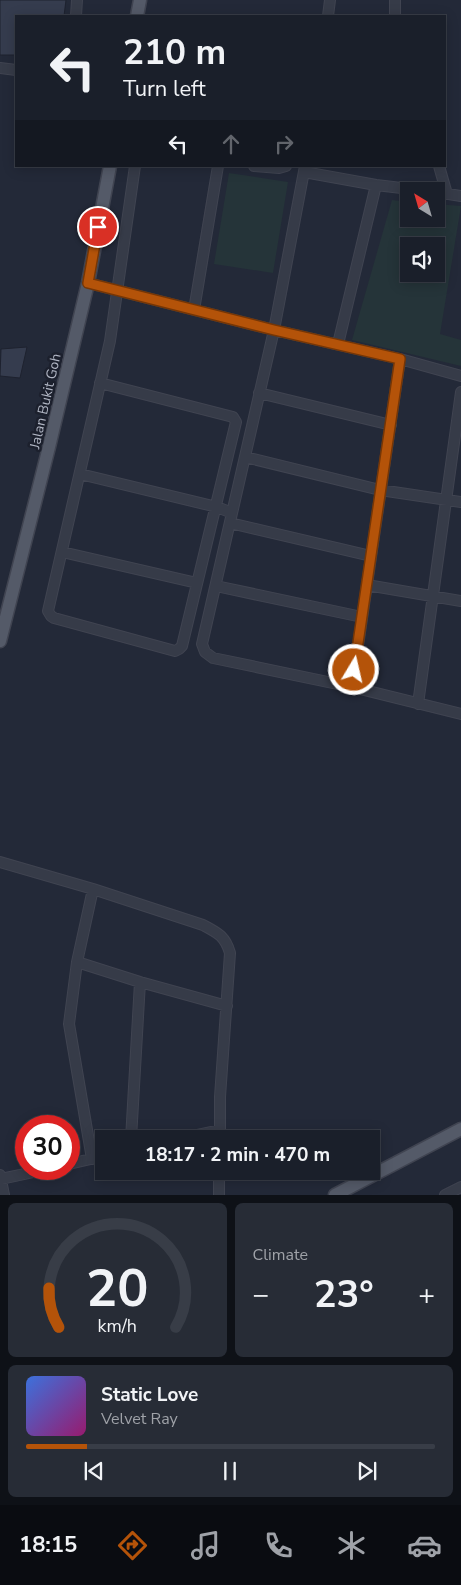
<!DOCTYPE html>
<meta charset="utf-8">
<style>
body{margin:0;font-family:"Nunito Sans",sans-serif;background:#272c36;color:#f1f3f6;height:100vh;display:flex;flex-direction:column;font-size:19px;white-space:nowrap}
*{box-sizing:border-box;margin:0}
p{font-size:16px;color:#9fa2a8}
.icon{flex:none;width:28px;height:28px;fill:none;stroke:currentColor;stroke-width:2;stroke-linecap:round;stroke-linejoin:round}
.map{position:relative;height:1195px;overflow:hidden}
.sheet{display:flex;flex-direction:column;gap:8px;padding:8px;background:#0e1117;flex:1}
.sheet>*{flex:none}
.banner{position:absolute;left:15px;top:15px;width:431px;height:152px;border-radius:0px;box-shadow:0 2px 12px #0003,0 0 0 1px #383d47;background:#1a1f2a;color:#f1f3f6;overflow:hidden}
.needle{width:32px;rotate:323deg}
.controls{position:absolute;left:400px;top:182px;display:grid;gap:10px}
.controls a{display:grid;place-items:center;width:45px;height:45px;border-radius:0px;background:#1a1f2a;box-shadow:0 2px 12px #0003,0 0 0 1px #383d47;font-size:25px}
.speed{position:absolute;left:15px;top:1115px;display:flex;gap:10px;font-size:25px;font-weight:700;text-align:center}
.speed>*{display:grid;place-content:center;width:65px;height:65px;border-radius:50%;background:#1a1f2a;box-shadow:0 2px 12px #0003,0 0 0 1px #383d47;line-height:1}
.speed .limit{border:8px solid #d22;background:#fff;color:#111}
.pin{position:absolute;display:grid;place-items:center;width:42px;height:42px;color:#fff;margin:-21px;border:2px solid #fff;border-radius:50%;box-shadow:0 1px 5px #0007}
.me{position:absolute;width:55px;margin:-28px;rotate:9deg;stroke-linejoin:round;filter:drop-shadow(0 0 4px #0008)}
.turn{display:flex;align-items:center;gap:18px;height:105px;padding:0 25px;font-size:22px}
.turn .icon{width:65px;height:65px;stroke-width:2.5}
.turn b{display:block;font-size:35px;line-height:42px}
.lanes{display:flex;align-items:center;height:48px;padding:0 25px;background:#0003;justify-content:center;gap:25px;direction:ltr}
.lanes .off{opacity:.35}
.big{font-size:38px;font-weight:700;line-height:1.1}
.sheet .widget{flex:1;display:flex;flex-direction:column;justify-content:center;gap:8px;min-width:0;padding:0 18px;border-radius:8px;background:#272c36}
.sheet .dial{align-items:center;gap:0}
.dial svg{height:130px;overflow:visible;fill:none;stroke:#383d47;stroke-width:7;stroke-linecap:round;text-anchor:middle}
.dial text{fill:#f1f3f6;stroke:none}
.song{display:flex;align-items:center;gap:15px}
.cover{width:60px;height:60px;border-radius:8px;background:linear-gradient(135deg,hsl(220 70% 55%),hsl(320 70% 35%))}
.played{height:5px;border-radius:2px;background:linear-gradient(90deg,#b45309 15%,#383d47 15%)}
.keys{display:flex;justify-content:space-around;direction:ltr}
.heat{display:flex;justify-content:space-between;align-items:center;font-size:28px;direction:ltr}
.sheet .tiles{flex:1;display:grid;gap:8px;grid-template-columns:1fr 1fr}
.widget:last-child{grid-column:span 2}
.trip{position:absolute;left:95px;top:1130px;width:285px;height:50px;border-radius:0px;background:#1a1f2a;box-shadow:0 2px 12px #0003,0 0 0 1px #383d47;font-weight:700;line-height:50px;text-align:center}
.menu{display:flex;height:80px;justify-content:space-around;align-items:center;background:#0a0c11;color:#9fa2a8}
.menu .icon{width:35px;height:35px}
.menu .active{color:#b45309}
.menu b{font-size:22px;color:#f1f3f6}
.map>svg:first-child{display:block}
.green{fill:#253439;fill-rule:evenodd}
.building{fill:#353c4e;stroke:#1e222f}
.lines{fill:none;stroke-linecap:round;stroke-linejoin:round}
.minor-casing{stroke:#404451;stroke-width:12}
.major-casing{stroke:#404451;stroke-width:15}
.minor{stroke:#363b48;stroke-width:10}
.major{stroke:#545a68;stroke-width:12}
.route-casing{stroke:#753606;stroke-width:12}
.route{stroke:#b45309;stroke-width:9}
.labels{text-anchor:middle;stroke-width:5;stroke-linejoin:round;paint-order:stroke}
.street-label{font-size:14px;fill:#b1b6c4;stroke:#1c202d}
</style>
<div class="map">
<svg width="461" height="1195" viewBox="0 0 461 1195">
<rect width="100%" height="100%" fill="#232938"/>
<!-- green -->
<path class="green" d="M229 173 288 182 273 273 214 264Z
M392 200 409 202V219H436V204L461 206 440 334 461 340V366L352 340ZM409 246H436V274H409Z"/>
<!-- building -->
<path class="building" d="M0 0H66L64 16H16V55H0Z
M27 347 20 378 0 376 1 349Z"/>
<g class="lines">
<defs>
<path id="minor" d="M395 0V16
M76 16 77 0
M328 16 330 0
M0 68 16 70
M254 166 279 168 286 166
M305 166 274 330 202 644 205 652 213 658 352 687 461 714
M439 166 447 194
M304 172 376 185 427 191
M436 192 461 196
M88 283 274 330 400 359 461 376
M194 310 218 166
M338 344 376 185
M100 383 233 417 236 422 182 646 179 649 175 651 54 618 51 616 48 611 110 341 135 166
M259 393 391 425
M245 457 380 490 461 502
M80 474 217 507 232 513
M230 523 371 556
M62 552 197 583
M367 585 461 601
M216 586 362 617
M352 687 400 359
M418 704 461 392
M0 862 93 889 203 925C218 933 225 936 230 953L220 1097V1139
M77 962 140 982 227 1006
M131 1139 140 982
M178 1139 220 1130
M92 1159 69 1024 77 962 93 889
M69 1164 104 1156
M0 1175 4 1195
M1 1179 48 1169
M219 1195V1171
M445 1195 461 1187"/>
<path id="major" d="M137 16 140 0
M0 641 49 447 88 283 110 166
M335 1195 461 1129"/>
</defs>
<!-- minor casing -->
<use href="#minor" class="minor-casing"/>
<!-- major casing -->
<use href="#major" class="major-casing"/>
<!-- minor -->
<use href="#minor" class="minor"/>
<!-- major -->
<use href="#major" class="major"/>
</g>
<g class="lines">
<defs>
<path id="route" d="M98 227 88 283 274 330 400 359 354 670"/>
</defs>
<!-- route casing -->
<use href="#route" class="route-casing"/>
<!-- route -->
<use href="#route" class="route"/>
</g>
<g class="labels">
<!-- street labels -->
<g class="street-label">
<text transform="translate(45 401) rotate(-77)" y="5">Jalan Bukit Goh</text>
</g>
</g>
</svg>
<div class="controls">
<a><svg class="needle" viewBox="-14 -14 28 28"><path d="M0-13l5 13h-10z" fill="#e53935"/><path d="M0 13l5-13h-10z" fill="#9fa2a8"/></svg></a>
<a><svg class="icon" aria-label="sound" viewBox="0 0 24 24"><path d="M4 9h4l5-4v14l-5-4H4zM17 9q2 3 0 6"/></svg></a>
</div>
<div class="speed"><div class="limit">30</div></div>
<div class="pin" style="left:98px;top:227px;background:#d93025"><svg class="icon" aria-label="arrive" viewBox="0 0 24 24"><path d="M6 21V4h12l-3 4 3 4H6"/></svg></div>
<svg class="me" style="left:354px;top:670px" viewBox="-20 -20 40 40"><circle r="17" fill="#b45309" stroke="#fff" stroke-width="3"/><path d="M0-11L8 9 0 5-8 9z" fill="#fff"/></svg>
<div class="trip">18:17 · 2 min · 470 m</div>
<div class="banner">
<div class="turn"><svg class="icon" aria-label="left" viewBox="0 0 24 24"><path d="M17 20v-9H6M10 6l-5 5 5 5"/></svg><div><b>210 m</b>Turn left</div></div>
<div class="lanes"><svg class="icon" aria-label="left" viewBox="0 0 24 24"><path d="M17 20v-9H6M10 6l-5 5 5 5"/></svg><svg class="icon off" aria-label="ahead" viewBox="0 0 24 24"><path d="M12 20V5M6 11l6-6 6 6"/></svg><svg class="icon off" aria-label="right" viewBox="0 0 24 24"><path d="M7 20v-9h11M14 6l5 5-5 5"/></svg></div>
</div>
</div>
<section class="sheet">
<div class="tiles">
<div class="widget dial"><svg viewBox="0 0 100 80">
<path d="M14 69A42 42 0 1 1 86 69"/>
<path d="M14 69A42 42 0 0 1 8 45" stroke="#b45309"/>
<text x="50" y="56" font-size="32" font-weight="700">20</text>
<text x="50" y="72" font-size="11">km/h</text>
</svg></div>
<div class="widget"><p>Climate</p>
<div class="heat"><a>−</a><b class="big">23°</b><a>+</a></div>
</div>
<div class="widget">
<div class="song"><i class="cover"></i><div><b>Static Love</b><p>Velvet Ray</p></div></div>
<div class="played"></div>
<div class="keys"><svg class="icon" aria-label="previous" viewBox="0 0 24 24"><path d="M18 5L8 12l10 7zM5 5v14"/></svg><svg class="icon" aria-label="pause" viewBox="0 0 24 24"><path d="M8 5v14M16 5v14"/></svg><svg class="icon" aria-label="next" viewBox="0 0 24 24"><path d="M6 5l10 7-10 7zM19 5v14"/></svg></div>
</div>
</div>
</section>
<nav class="menu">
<b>18:15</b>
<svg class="icon active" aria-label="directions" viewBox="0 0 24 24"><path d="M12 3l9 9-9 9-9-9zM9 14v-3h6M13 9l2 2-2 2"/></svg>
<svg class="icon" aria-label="music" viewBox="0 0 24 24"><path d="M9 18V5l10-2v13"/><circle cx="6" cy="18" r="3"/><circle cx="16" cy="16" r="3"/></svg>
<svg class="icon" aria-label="phone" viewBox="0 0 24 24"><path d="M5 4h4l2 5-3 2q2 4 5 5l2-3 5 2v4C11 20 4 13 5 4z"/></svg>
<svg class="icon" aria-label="climate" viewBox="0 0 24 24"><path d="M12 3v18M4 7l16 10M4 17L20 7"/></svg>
<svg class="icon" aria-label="car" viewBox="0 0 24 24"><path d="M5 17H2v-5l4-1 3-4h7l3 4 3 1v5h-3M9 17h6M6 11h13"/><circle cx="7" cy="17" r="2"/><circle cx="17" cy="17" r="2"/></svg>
</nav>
